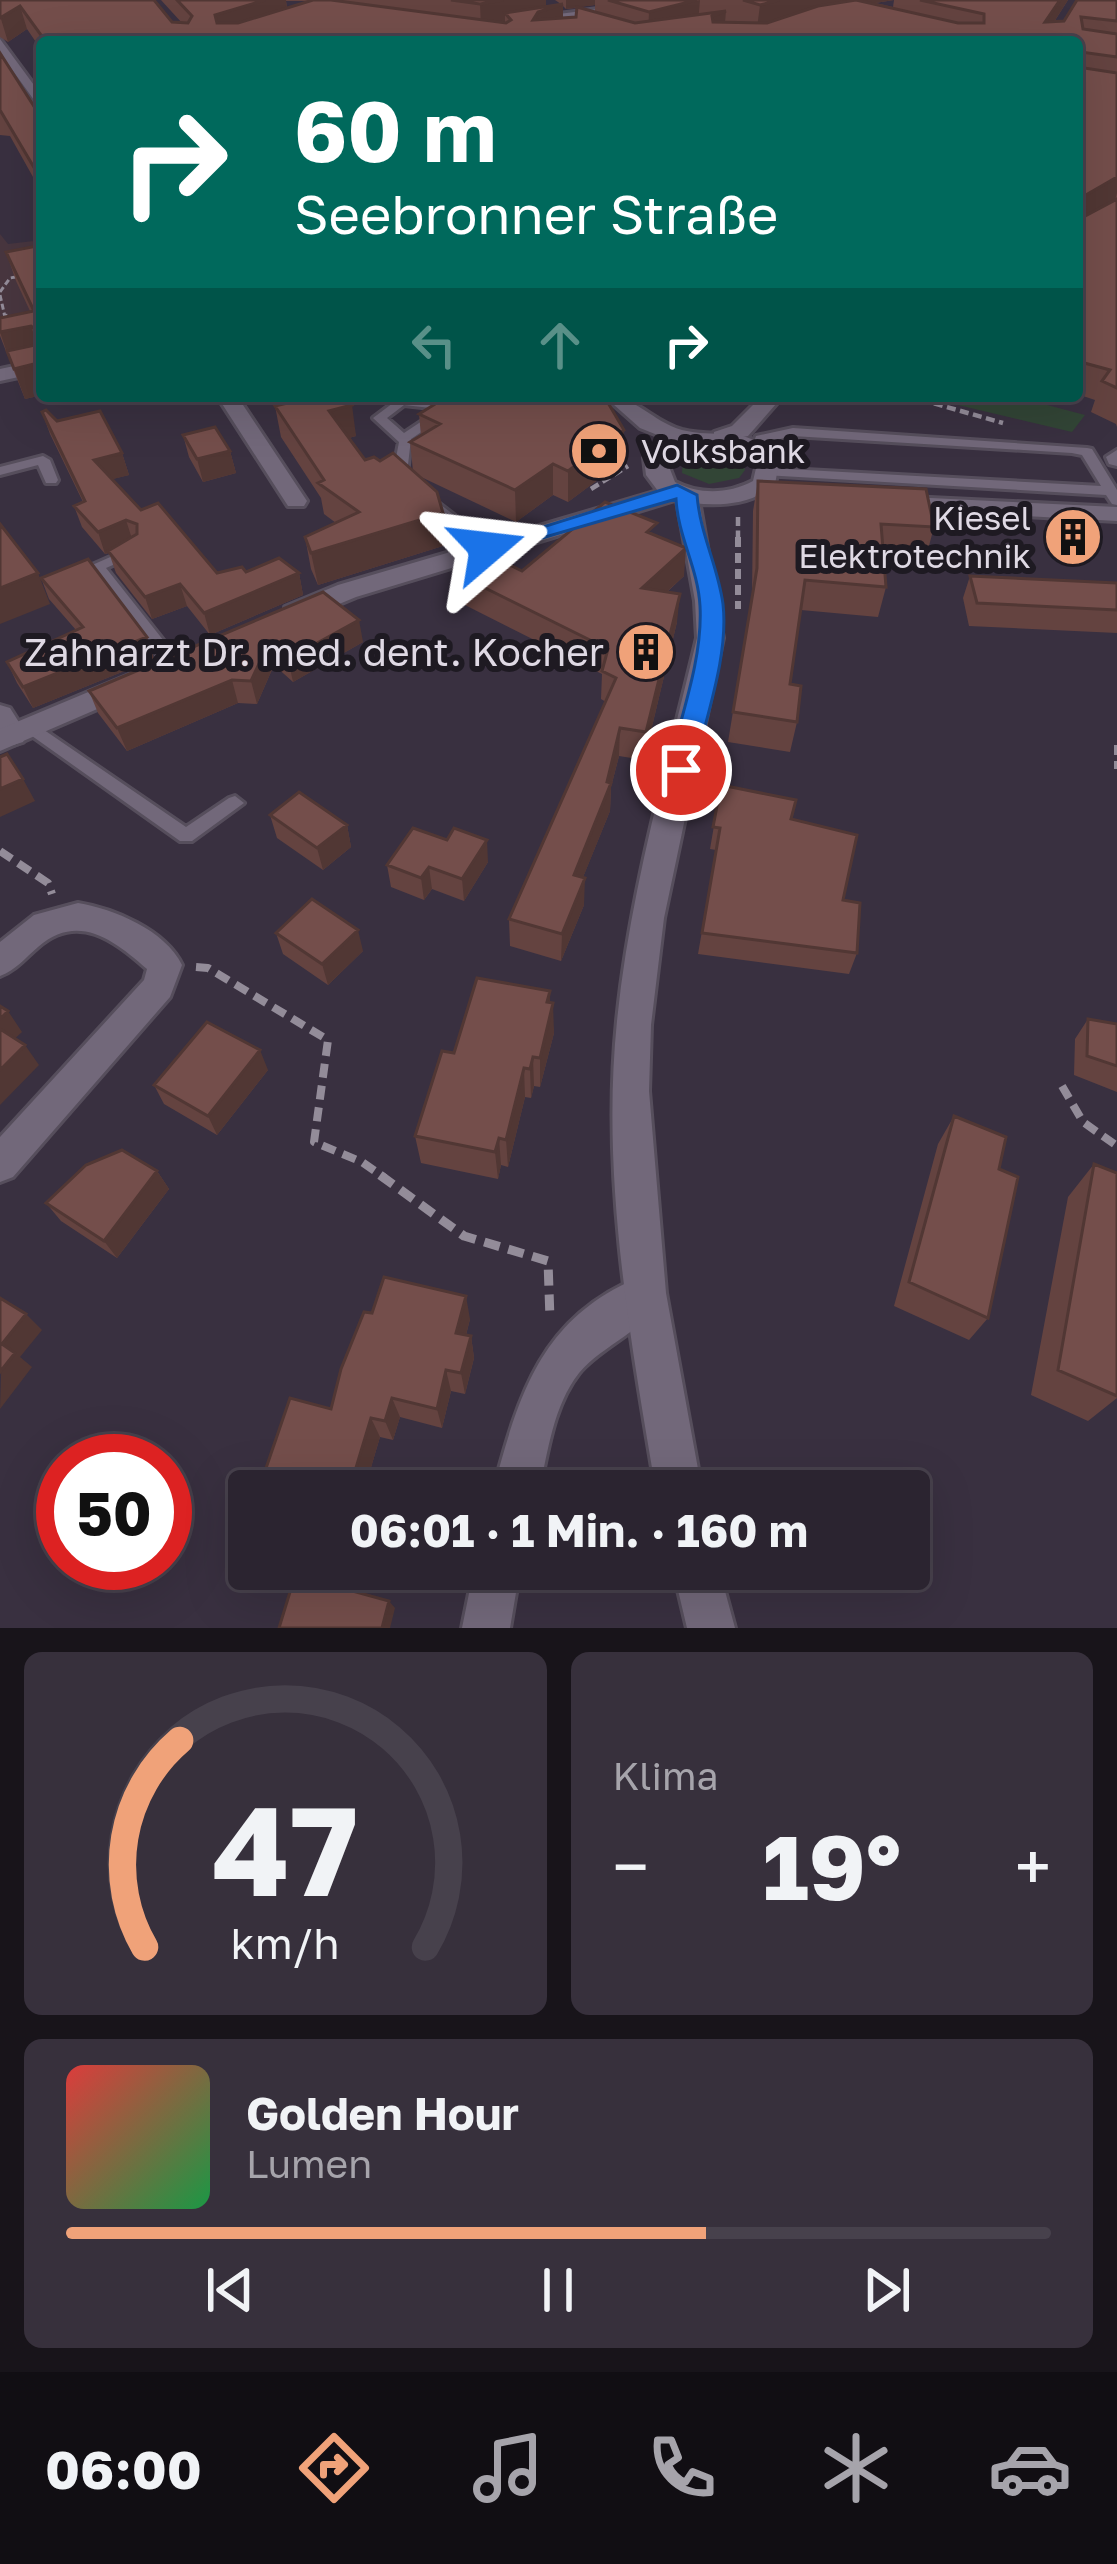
<!DOCTYPE html>
<html lang="de">
<meta charset="utf-8">
<style>
body{margin:0;font-family:"Golos Text",sans-serif;background:#37303c;color:#f1f3f6;height:100vh;display:flex;flex-direction:column;font-size:45px;white-space:nowrap}
*{box-sizing:border-box;margin:0}
p{font-size:39px;color:#a6a4ab}
.icon{flex:none;width:66px;height:66px;fill:none;stroke:currentColor;stroke-width:2;stroke-linecap:round;stroke-linejoin:round}
.map{position:relative;height:1628px;overflow:hidden}
.drawer{display:flex;flex-direction:column;gap:24px;padding:24px;background:#18141a;flex:1}
.drawer>*{flex:none}
.guide{position:absolute;left:36px;top:36px;width:1047px;height:366px;border-radius:12px;box-shadow:0 12px 48px #0002,0 0 0 3px #47414c;background:#00695c;color:#fff;overflow:hidden}
.speed{position:absolute;left:36px;top:1434px;display:flex;gap:24px;font-size:60px;font-weight:700;text-align:center}
.speed>*{display:grid;place-content:center;width:156px;height:156px;border-radius:50%;background:#2b2430;box-shadow:0 12px 48px #0002,0 0 0 3px #47414c;line-height:1}
.speed .limit{border:18px solid #d22;background:#fff;color:#111}
.pin{position:absolute;display:grid;place-items:center;width:102px;height:102px;color:#fff;margin:-51px;border:6px solid #fff;border-radius:50%;box-shadow:0 3px 12px #0007}
.me{position:absolute;width:132px;margin:-66px;rotate:73deg;stroke-linejoin:round;filter:drop-shadow(0 0 9px #0008)}
.turn{display:flex;align-items:center;gap:42px;height:252px;padding:0 60px;font-size:54px}
.turn .icon{width:156px;height:156px;stroke-width:2.5}
.turn b{display:block;font-size:84px;line-height:102px}
.lanes{display:flex;align-items:center;height:114px;padding:0 60px;background:#0003;justify-content:center;gap:60px;direction:ltr}
.lanes .off{opacity:.35}
.big{font-size:90px;font-weight:700;line-height:1.1}
.drawer .card{flex:1;display:flex;flex-direction:column;justify-content:center;gap:18px;min-width:0;padding:0 42px;border-radius:18px;background:#37303c}
.drawer .dial{align-items:center;gap:0}
.dial svg{height:312px;overflow:visible;fill:none;stroke:#47414c;stroke-width:7;stroke-linecap:round;text-anchor:middle}
.dial text{fill:#f1f3f6;stroke:none}
.song{display:flex;align-items:center;gap:36px}
.cover{width:144px;height:144px;border-radius:18px;background:linear-gradient(135deg,hsl(0 70% 55%),hsl(140 70% 35%))}
.played{height:12px;border-radius:6px;background:linear-gradient(90deg,#f0a279 65%,#47414c 65%)}
.keys{display:flex;justify-content:space-around;direction:ltr}
.heat{display:flex;justify-content:space-between;align-items:center;font-size:66px;direction:ltr}
.drawer .tiles{flex:1;display:grid;gap:24px;grid-template-columns:1fr 1fr}
.card:last-child{grid-column:span 2}
.trip{position:absolute;left:228px;top:1470px;width:702px;height:120px;border-radius:12px;background:#2b2430;box-shadow:0 12px 48px #0002,0 0 0 3px #47414c;font-weight:700;line-height:120px;text-align:center}
.tabs{display:flex;height:192px;justify-content:space-around;align-items:center;background:#110e13;color:#a6a4ab}
.tabs .icon{width:84px;height:84px}
.tabs .selected{color:#f0a279}
.tabs b{font-size:54px;color:#f1f3f6}
.map>svg:first-child{display:block}
.education{fill:#48363f}
.green{fill:#324536}
.lines{fill:none;stroke-linecap:round;stroke-linejoin:round}
.service-casing{stroke:#564e5c;stroke-width:6}
.minor-casing{stroke:#564e5c;stroke-width:6}
.tertiary-casing{stroke:#564e5c;stroke-width:6}
.secondary-casing{stroke:#564e5c;stroke-width:6}
.path-far4{stroke:#938c99;stroke-width:3;stroke-dasharray:6 3;stroke-linecap:butt}
.path-far3{stroke:#938c99;stroke-width:4.5;stroke-dasharray:9 4.5;stroke-linecap:butt}
.path-far2{stroke:#938c99;stroke-width:6;stroke-dasharray:10 6;stroke-linecap:butt}
.path-far1{stroke:#938c99;stroke-width:8;stroke-dasharray:14 8;stroke-linecap:butt}
.path{stroke:#938c99;stroke-width:9;stroke-dasharray:16 9;stroke-linecap:butt}
.service{fill:#72687a;fill-rule:evenodd}
.minor{fill:#72687a;fill-rule:evenodd}
.tertiary{fill:#72687a;fill-rule:evenodd}
.secondary{fill:#72687a;fill-rule:evenodd}
.wall{fill:#644340;fill-rule:evenodd}
.shaded-wall{fill:#513734}
.building{fill:#744e4b;stroke:#513734;stroke-width:3}
.route{fill:#1a73e8;stroke:#114b97;stroke-width:3}
.labels{text-anchor:middle;stroke-width:12;stroke-linejoin:round;paint-order:stroke}
.far-poi-label{font-size:33px;fill:#dfd9e4;stroke:#1e1a22;text-anchor:start}
.poi-label{font-size:39px;fill:#dfd9e4;stroke:#1e1a22;text-anchor:end}
</style>
<div class="map">
<svg width="1117" height="1628" viewBox="0 0 1117 1628">
<rect width="100%" height="100%" fill="#393040"/>
<!-- education -->
<path class="education" d="M0 234 8 244 42 240V320L0 328Z"/>
<!-- green -->
<path class="green" d="M920 396H1013L1085 415 1072 432Z
M718 448 743 461 745 470 739 478 709 484 682 473 683 455Z"/>
<g class="lines">
<defs>
<path id="service" d="M401 397 452 403 458 407 411 439 407 473 424 492 492 544V550H482L414 498 393 474 399 442 373 418ZM404 405 440 409 404 433 387 418Z
M793 428 1087 448 1092 449 1117 490V505L1112 504 1106 495 764 475V469L769 468 1101 486 1082 455 1072 453 793 436 767 442 763 454 751 451 756 436Z
M43 456 50 460 58 480 56 483H46L38 465 0 475V467Z
M133 547 138 548V554L106 568 179 660 181 664 179 668H167L90 566Z
M31 721 186 827 229 798 235 796 244 803 192 841H180L25 731 23 727 25 723Z"/>
<path id="minor" d="M637 4 641 11 557 19 551 15Z
M0 39 42 96V111L0 53Z
M42 360V372L0 381V369Z
M217 396H237L307 501 304 506H288Z
M762 396H783L748 436 714 442V432L732 426Z
M1117 450V466L1109 464 1106 457Z
M889 496 1117 507V521L881 508 877 503Z
M0 705 10 708 27 735 23 742 13 745 0 737Z
M78 903C114 909 165 930 182 965L170 997 13 1177 0 1182V1137L144 980 147 969C114 940 78 912 38 947 25 958 16 970 0 976V942L34 915Z
M642 1276 656 1282 662 1296C649 1329 602 1345 579 1373 553 1406 548 1452 539 1491H493C519 1394 541 1317 642 1276Z
M474 1569H520L510 1628H462Z"/>
<path id="tertiary" d="M687 488 698 495 723 638 664 918 651 1025 649 1091 666 1293 702 1491H656C630 1337 601 1178 617 1021 630 891 667 765 697 638L695 601 676 495Z
M673 1569H719L735 1628H687Z"/>
<path id="secondary" d="M604 396C637 396 651 421 682 430 722 440 748 421 779 463L775 484C749 508 708 507 675 500L356 597 303 619H285V607L338 585 658 491 646 475 644 458 665 438 640 428ZM706 442 737 448 757 464 753 481C728 494 700 495 675 482L666 459 678 448Z
M129 675 139 677 143 684 139 691 0 751V729Z"/>
</defs>
<!-- service casing -->
<use href="#service" class="service-casing"/>
<!-- minor casing -->
<use href="#minor" class="minor-casing"/>
<!-- tertiary casing -->
<use href="#tertiary" class="tertiary-casing"/>
<!-- secondary casing -->
<use href="#secondary" class="secondary-casing"/>
<!-- path-far4 -->
<path class="path-far4" d="M0 292 10 278 21 276
M0 295 5 317"/>
<!-- path-far3 -->
<path class="path-far3" d="M5 314 6 320
M908 396 1003 423
M665 402 719 396
M591 489 628 466
M738 517V540"/>
<!-- path-far2 -->
<path class="path-far2" d="M738 537V609
M1117 745V769"/>
<!-- path-far1 -->
<path class="path-far1" d="M0 851 48 883 52 894
M196 967 208 968 328 1040 314 1142 362 1162 385 1178
M1062 1086 1083 1122 1117 1146"/>
<!-- path -->
<path class="path" d="M380 1175 464 1236 548 1261 550 1319"/>
<!-- service -->
<use href="#service" class="service"/>
<!-- minor -->
<use href="#minor" class="minor"/>
<!-- tertiary -->
<use href="#tertiary" class="tertiary"/>
<!-- secondary -->
<use href="#secondary" class="secondary"/>
</g>
<!-- wall -->
<path class="wall" d="M0 0 182 23 161 0H546V7L561 4 555 0H1068L1054 22 1064 21 1117 0V427L1116 424 1091 412 1095 400 1077 394V42H42V51L27 29 8 42 0 37ZM894 0 893 7 875 3ZM286 1H310L287 8ZM595 5V12L578 7ZM563 6 566 9 577 8 576 17 563 18Z
M0 53 42 119V193L10 136 0 135Z
M42 245V395L25 399 0 336V318L30 311 16 281 6 252Z
M281 396H345L356 436 349 438 365 460 380 461 413 471 410 442 421 436 419 414 623 461 568 502 553 495 516 522 419 476 443 513 446 545 318 585 311 569 305 537 336 523 324 514 321 498 281 437 275 406 286 403Z
M42 412 122 453 129 475 112 479 141 510 217 573H299L303 595 210 635 187 606 152 619 116 573 109 553 105 554 82 527 74 506 83 502 50 434Z
M183 435 230 451 236 473 203 482 189 457Z
M758 481 934 527 926 557 883 554 886 587 878 617 801 610 790 684 797 722 790 752 728 742 752 596 753 511Z
M656 535 684 576 667 592 677 622 644 760 619 756 611 787 610 811 583 877 584 905 561 961 510 946 509 919 606 702 601 699 602 674 459 602 457 574 522 571Z
M970 576 1117 583V633L969 626 963 598Z
M41 578 147 637 154 659 33 708 17 683 7 662 76 630 49 599Z
M323 592 363 642 293 682 274 665 257 704 238 703 127 751 98 713 89 691Z
M721 785 791 819 843 900 857 953 849 974 698 954 716 850 710 849Z
M270 815 347 825 351 847 323 870 277 838Z
M488 862 464 901 432 889 424 900 391 887 387 865Z
M276 933 363 951 328 985 283 954Z
M550 1003 554 1033 540 1087 534 1086 531 1098 525 1097 508 1167 501 1165 498 1179 421 1163 415 1136 454 1053Z
M1088 1019 1117 1024V1092L1074 1075 1075 1039Z
M268 1070 217 1135 164 1104 154 1085Z
M954 1116 999 1169 988 1318 969 1340 894 1306 938 1144Z
M1094 1164 1117 1173V1398L1088 1421 1031 1395 1068 1197Z
M157 1171 169 1189 117 1258 61 1221 46 1203Z
M470 1319 466 1335 471 1336 474 1358 465 1394 451 1391 442 1428 400 1417 393 1440 380 1437 364 1491H278L264 1474 331 1409Z"/>
<!-- shaded-wall -->
<path class="shaded-wall" d="M265 0H286L288 17 220 38 215 15Z
M503 0H546V9L563 4V27L505 13V22L481 27 480 4Z
M566 0H595V5L566 9Z
M700 0 698 23 648 36 649 12Z
M779 0H894L812 13 757 28 760 5Z
M1060 0H1068L1041 42 1045 22Z
M20 6 27 29 8 42 1 19Z
M726 11 724 34 710 40 712 16Z
M1117 177V193L1115 200 1077 223 1084 196Z
M31 326 41 356 10 362 0 332Z
M42 362V395L25 399 14 369Z
M352 405 356 436 334 442 329 411Z
M624 430 623 461 568 502V471Z
M230 451 236 473 203 482 197 459Z
M122 453 129 475 102 482 94 460Z
M553 464V495L516 522 515 490Z
M443 513 446 545 318 585 311 553Z
M126 520 133 542 105 554 98 532Z
M686 548 684 576 640 616 642 588Z
M38 573 50 604 0 624V588Z
M299 573 303 595 210 635 204 613Z
M180 584 187 606 152 619 145 597Z
M680 594 677 622 644 760 646 732Z
M359 620 363 642 293 682 288 659Z
M147 637 154 659 33 708 23 687Z
M269 642 274 665 257 704 251 681Z
M232 680 238 703 127 751 117 728Z
M620 728 619 756 611 787 610 811 573 902 574 875 607 782Z
M23 779 35 801 0 817V789Z
M347 825 351 847 323 870 317 848Z
M487 840 488 862 464 901 462 879Z
M429 867 432 889 424 900 421 878Z
M585 878 584 905 561 961 562 934Z
M358 930 363 951 328 985 322 964Z
M550 991V1017L553 1003 554 1033 540 1087V1058Z
M8 1011 22 1032 8 1045 0 1033V1019Z
M25 1045 39 1065 0 1105V1070Z
M260 1050 268 1070 217 1135 208 1116Z
M533 1057 534 1086 531 1098 530 1069Z
M524 1068 525 1097 508 1167 506 1140Z
M499 1138 501 1165 498 1179 495 1152Z
M157 1171 169 1189 117 1258 104 1241Z
M466 1296 470 1319 461 1355 456 1333Z
M26 1314 42 1330 20 1357 32 1367 0 1409 2 1344Z
M471 1336 474 1358 465 1394 461 1373Z
M446 1370 451 1391 442 1428 437 1409Z
M392 1398 400 1417 393 1440 385 1421Z
M371 1418 380 1437 364 1491H349Z
M338 1573 345 1582 341 1594 334 1586Z
M389 1601 395 1608 390 1628H382Z"/>
<!-- building -->
<path class="building" d="M0 0H154L172 22 188 23 192 16 177 0H265L215 15 217 23H238L313 0H331L506 23 511 20 505 13 563 4 538 12 533 20 576 17 577 7 635 23 726 11 712 16 713 22 767 23 818 6 856 0 958 23H984V14L920 0H1060L1045 22 1064 21 1077 0H1117V21L1081 17 1083 29 1117 34V57L1081 52 1084 68 1117 73V177L1084 196 1085 216 1117 199V388L1102 381 1110 370 1077 361V42H393L387 38 362 42H46L20 6 0 18Z
M451 0H503L480 4Z
M608 0H697L649 12Z
M743 0H779L760 5Z
M0 53 42 119V181L0 110Z
M42 245V362L14 369 7 351 35 345 36 330 31 326 0 332V318L34 311 6 252Z
M297 396H345L352 405 329 411 365 460 374 457 380 461 393 453 437 492 443 513 311 553 305 537 359 512 318 483 324 480 275 406 300 400Z
M448 396H604L624 430 568 471 553 464 515 490 410 442 440 424 419 414Z
M46 410 57 421 100 411 122 453 94 460 141 510 158 503 217 573 242 567 246 572 279 558 299 573 204 613 180 584 145 597 108 551 137 534V524L126 520 98 532 74 506 85 501 42 412Z
M215 427 230 451 197 459 183 435Z
M758 481 926 489 934 527 881 524 886 587 805 580 790 684 801 686 797 722 733 712 757 568Z
M605 502 657 523 647 532 686 548 642 588 680 594 646 732 620 728 607 782 611 783 574 875 585 878 562 934 509 919 616 678 602 671 608 649 457 574 485 553 522 571Z
M0 524 38 573 0 588Z
M88 559 147 637 23 687 7 662 83 627 41 578Z
M970 576 1117 583V610L977 603Z
M323 592 359 620 288 659 269 642 251 681 232 680 117 728 89 691Z
M7 754 23 779 0 789V757Z
M721 785 796 800 791 819 857 835 843 900 860 903 857 953 702 933 720 828 713 827Z
M299 792 347 825 317 848 270 815Z
M413 828 447 840 454 828 487 840 462 879 429 867 421 878 387 865Z
M312 899 358 930 322 964 276 933Z
M477 978 550 991 547 1002 553 1003 540 1058 533 1057 530 1069 524 1068 506 1140 499 1138 495 1152 415 1136 442 1051 454 1053Z
M0 1006 8 1011 0 1019Z
M1088 1019 1117 1024V1066L1087 1056Z
M207 1022 260 1050 208 1116 154 1085Z
M0 1029 25 1045 0 1070Z
M954 1116 1006 1137 999 1169 1018 1177 988 1318 909 1282Z
M122 1150 157 1171 104 1241 46 1203 86 1165Z
M1094 1164 1117 1173V1396L1058 1370Z
M384 1277 466 1296 456 1333 471 1336 461 1373 446 1370 437 1409 392 1398 385 1421 371 1418 349 1491H328L264 1474 290 1398 331 1409 341 1369 364 1312 372 1313Z
M0 1298 26 1314 2 1344 15 1353 0 1372Z
M297 1569H322L338 1573 334 1586 389 1601 382 1628H279Z"/>
<!-- route -->
<path class="route" d="M677 485 697 495C700 534 718 566 723 604 729 657 705 719 694 770L681 780 668 770C680 719 703 659 700 606 698 568 678 537 676 499L487 554 476 548Z"/>
<!-- icons -->
<defs>
<symbol id="bank-disc" viewBox="-11 -11 22 22"><circle r="9.5" fill="#f0a279" stroke="#1e1a22"/><path d="M-6-4H6V4H-6ZM0-2.3a2.3 2.3 0 1 0 0 4.6a2.3 2.3 0 1 0 0-4.6Z" fill="#111"/></symbol>
<symbol id="building-disc" viewBox="-11 -11 22 22"><circle r="9.5" fill="#f0a279" stroke="#1e1a22"/><path d="M-4-6H4V6H1V3H-1V6H-4ZM-2.5-4.3h1.7v1.8h-1.7ZM.8-4.3h1.7v1.8H.8ZM-2.5-1h1.7V.8h-1.7ZM.8-1h1.7V.8H.8Z" fill="#111"/></symbol>
</defs>
<g fill-rule="evenodd">
<use href="#bank-disc" x="566" y="418" width="66" height="66"/>
<use href="#building-disc" x="1040" y="504" width="66" height="66"/>
<use href="#building-disc" x="613" y="619" width="66" height="66"/>
</g>
<g class="labels">
<!-- far-poi labels -->
<g class="far-poi-label">
<text x="641" y="463">Volksbank</text>
<text x="1031" y="530" text-anchor="end">Kiesel<tspan x="1031" dy="38">Elektrotechnik</tspan></text>
</g>
<!-- poi labels -->
<g class="poi-label">
<text x="604" y="666">Zahnarzt Dr. med. dent. Kocher</text>
</g>
</g>
</svg>
<div class="speed"><div class="limit">50</div></div>
<div class="pin" style="left:681px;top:770px;background:#d93025"><svg class="icon" aria-label="arrive" viewBox="0 0 24 24"><path d="M6 21V4h12l-3 4 3 4H6"/></svg></div>
<svg class="me" style="left:487px;top:548px" viewBox="-20 -20 40 40"><path d="M0-17L14 15 0 8-14 15z" fill="#1a73e8" stroke="#fff" stroke-width="4"/></svg>
<div class="trip">06:01 · 1 Min. · 160 m</div>
<div class="guide">
<div class="turn"><svg class="icon" aria-label="right" viewBox="0 0 24 24"><path d="M7 20v-9h11M14 6l5 5-5 5"/></svg><div><b>60 m</b>Seebronner Straße</div></div>
<div class="lanes"><svg class="icon off" aria-label="left" viewBox="0 0 24 24"><path d="M17 20v-9H6M10 6l-5 5 5 5"/></svg><svg class="icon off" aria-label="ahead" viewBox="0 0 24 24"><path d="M12 20V5M6 11l6-6 6 6"/></svg><svg class="icon" aria-label="right" viewBox="0 0 24 24"><path d="M7 20v-9h11M14 6l5 5-5 5"/></svg></div>
</div>
</div>
<section class="drawer">
<div class="tiles">
<div class="card dial"><svg viewBox="0 0 100 80">
<path d="M14 69A42 42 0 1 1 86 69"/>
<path d="M14 69A42 42 0 0 1 23 16" stroke="#f0a279"/>
<text x="50" y="56" font-size="32" font-weight="700">47</text>
<text x="50" y="72" font-size="11">km/h</text>
</svg></div>
<div class="card"><p>Klima</p>
<div class="heat"><a>−</a><b class="big">19°</b><a>+</a></div>
</div>
<div class="card">
<div class="song"><i class="cover"></i><div><b>Golden Hour</b><p>Lumen</p></div></div>
<div class="played"></div>
<div class="keys"><svg class="icon" aria-label="previous" viewBox="0 0 24 24"><path d="M18 5L8 12l10 7zM5 5v14"/></svg><svg class="icon" aria-label="pause" viewBox="0 0 24 24"><path d="M8 5v14M16 5v14"/></svg><svg class="icon" aria-label="next" viewBox="0 0 24 24"><path d="M6 5l10 7-10 7zM19 5v14"/></svg></div>
</div>
</div>
</section>
<nav class="tabs">
<b>06:00</b>
<svg class="icon selected" aria-label="directions" viewBox="0 0 24 24"><path d="M12 3l9 9-9 9-9-9zM9 14v-3h6M13 9l2 2-2 2"/></svg>
<svg class="icon" aria-label="music" viewBox="0 0 24 24"><path d="M9 18V5l10-2v13"/><circle cx="6" cy="18" r="3"/><circle cx="16" cy="16" r="3"/></svg>
<svg class="icon" aria-label="phone" viewBox="0 0 24 24"><path d="M5 4h4l2 5-3 2q2 4 5 5l2-3 5 2v4C11 20 4 13 5 4z"/></svg>
<svg class="icon" aria-label="climate" viewBox="0 0 24 24"><path d="M12 3v18M4 7l16 10M4 17L20 7"/></svg>
<svg class="icon" aria-label="car" viewBox="0 0 24 24"><path d="M5 17H2v-5l4-1 3-4h7l3 4 3 1v5h-3M9 17h6M6 11h13"/><circle cx="7" cy="17" r="2"/><circle cx="17" cy="17" r="2"/></svg>
</nav>
